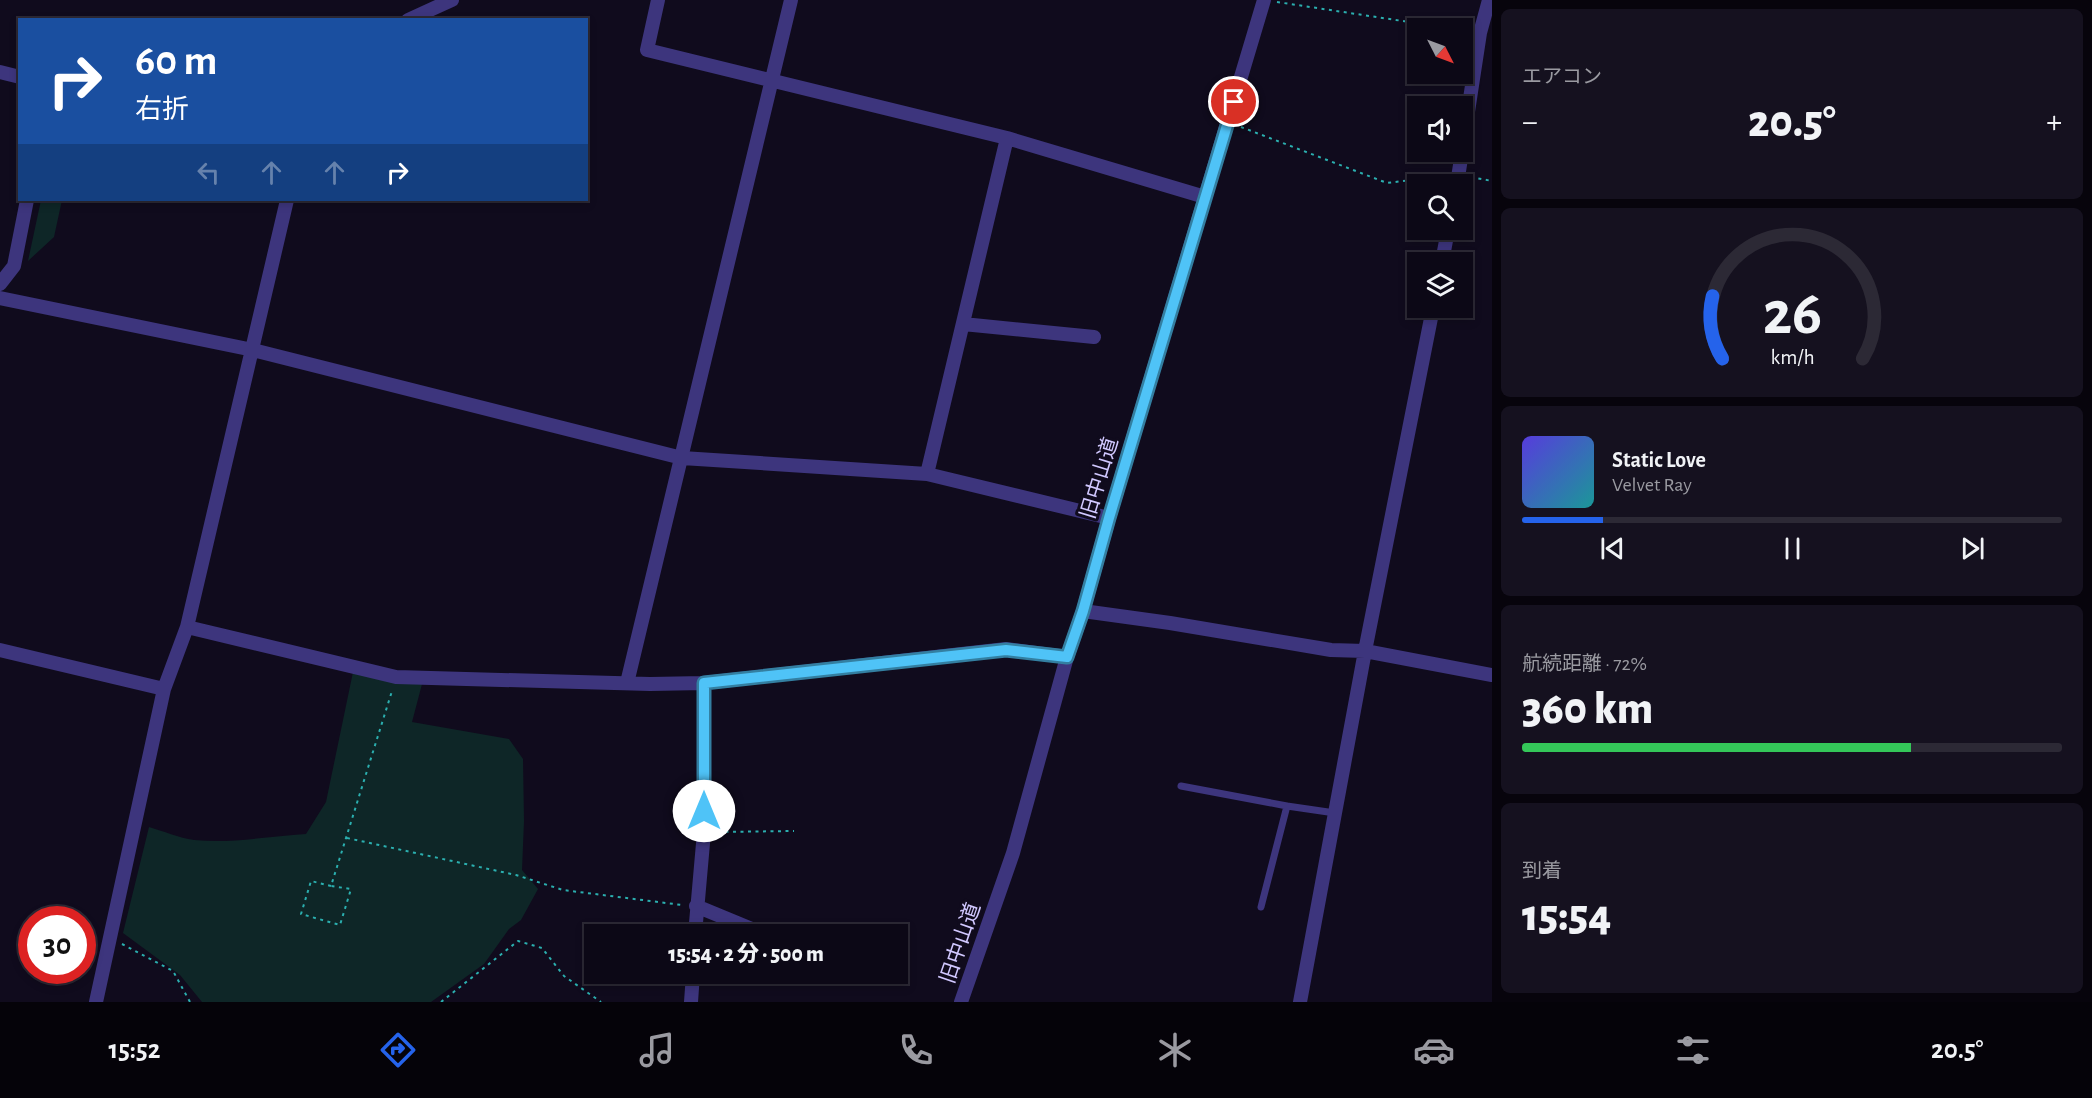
<!DOCTYPE html>
<html lang="ja">
<meta charset="utf-8">
<style>
body{margin:0;font-family:"Alegreya Sans","Noto Sans JP",sans-serif;background:#15111f;color:#f1f3f6;height:100vh;display:flex;flex-direction:column;font-size:22px;white-space:nowrap}
*{box-sizing:border-box;margin:0}
p{font-size:20px;color:#9a9aa1}
.icon{flex:none;width:33px;height:33px;fill:none;stroke:currentColor;stroke-width:2;stroke-linecap:round;stroke-linejoin:round}
.map{position:relative;flex:1;overflow:hidden}
.details{display:flex;flex-direction:column;gap:9px;padding:9px;background:#07040c;width:600px}
.details>*{flex:none}
.banner{position:absolute;left:18px;top:18px;width:570px;height:183px;border-radius:0px;box-shadow:0 3px 9px #0003,0 0 0 2px #2c2935;background:#1a4fa0;color:#fff;overflow:hidden}
.needle{width:39px;rotate:132deg}
.controls{position:absolute;left:1407px;top:18px;display:grid;gap:12px}
.controls a{display:grid;place-items:center;width:66px;height:66px;border-radius:0px;background:#0c0816;box-shadow:0 3px 9px #0003,0 0 0 2px #2c2935;font-size:30px}
.speed{position:absolute;left:18px;top:906px;display:flex;gap:12px;font-size:30px;font-weight:700;text-align:center}
.speed>*{display:grid;place-content:center;width:78px;height:78px;border-radius:50%;background:#0c0816;box-shadow:0 3px 9px #0003,0 0 0 2px #2c2935;line-height:1}
.speed .limit{border:9px solid #d22;background:#fff;color:#111}
.pin{position:absolute;display:grid;place-items:center;width:51px;height:51px;color:#fff;margin:-26px;border:3px solid #fff;border-radius:50%;box-shadow:0 2px 6px #0007}
.me{position:absolute;width:66px;margin:-33px;rotate:0deg;stroke-linejoin:round;filter:drop-shadow(0 0 4px #0008)}
.turn{display:flex;align-items:center;gap:21px;height:126px;padding:0 18px;font-size:27px}
.turn .icon{width:78px;height:78px;stroke-width:2.5}
.turn b{display:block;font-size:42px;line-height:51px}
.lanes{display:flex;align-items:center;height:57px;padding:0 18px;background:#0003;justify-content:center;gap:30px;direction:ltr}
.lanes .off{opacity:.35}
.big{font-size:45px;font-weight:800;line-height:1.1}
.details .card{flex:1;display:flex;flex-direction:column;justify-content:center;gap:9px;min-width:0;padding:0 21px;border-radius:9px;background:#15111f}
.details .dial{align-items:center;gap:0}
.dial svg{height:156px;overflow:visible;fill:none;stroke:#2c2935;stroke-width:7;stroke-linecap:round;text-anchor:middle}
.dial text{fill:#f1f3f6;stroke:none}
.song{display:flex;align-items:center;gap:18px}
.cover{width:72px;height:72px;border-radius:9px;background:linear-gradient(135deg,hsl(250 70% 55%),hsl(180 70% 35%))}
.played{height:6px;border-radius:3px;background:linear-gradient(90deg,#2563eb 15%,#2c2935 15%)}
.keys{display:flex;justify-content:space-around;direction:ltr}
.heat{display:flex;justify-content:space-between;align-items:center;font-size:33px;direction:ltr}
.charge{height:9px;border-radius:4px;background:linear-gradient(90deg,#34c759 72%,#2c2935 0)}
.trip{position:absolute;left:584px;top:924px;width:324px;height:60px;border-radius:0px;background:#0c0816;box-shadow:0 3px 9px #0003,0 0 0 2px #2c2935;font-weight:800;line-height:60px;text-align:center}
.tabs{display:flex;height:96px;justify-content:space-around;align-items:center;background:#050309;color:#9a9aa1}
.tabs .icon{width:42px;height:42px}
.tabs .on{color:#2563eb}
.tabs b{font-size:27px;color:#f1f3f6}
main{display:flex;flex:1;min-height:0}
.map>svg:first-child{display:block}
.green{fill:#0e2627}
.lines{fill:none;stroke-linecap:round;stroke-linejoin:round}
.path{stroke:#2bafaf;stroke-width:2;stroke-dasharray:3 4.5;stroke-linecap:butt}
.service{stroke:#3d357d;stroke-width:7}
.minor{stroke:#3d357d;stroke-width:14}
.route-casing{stroke:#337fa1;stroke-width:15}
.route{stroke:#4fc3f7;stroke-width:10}
.labels{text-anchor:middle;stroke-width:6;stroke-linejoin:round;paint-order:stroke}
.street-label{font-size:21px;fill:#d1c8ff;stroke:#100b1d}
</style>
<main>
<div class="map">
<svg width="1492" height="1002" viewBox="0 0 1492 1002">
<rect width="100%" height="100%" fill="#100b1d"/>
<!-- green -->
<path class="green" d="M41 200H62L54 237 28 261Z
M353 672 422 684 412 722 509 739 523 759 524 821 522 870 538 889 521 920 509 929 484 964 431 1002H202L180 975 123 933 149 827C163 831 179 838 194 840 231 844 269 836 306 834L326 802Z"/>
<g class="lines">
<!-- path -->
<path class="path" d="M1277 2 1449 28
M1241 127 1387 183 1444 176
M1471 177 1492 181
M718 832 794 831
M347 838 516 875 563 890 682 905
M331 886 311 881 301 914 340 925 351 889 331 886 392 691
M122 944 173 971 190 1002
M441 1002 518 941 542 948 564 976 601 1002"/>
<!-- service -->
<path class="service" d="M1181 786 1287 806 1335 813
M1261 907 1287 806"/>
<!-- minor -->
<path class="minor" d="M658 0 647 50 1007 138 1205 197
M408 20 452 0
M0 72 20 77
M1462 151 1480 33 1489 0
M1457 184 1462 152
M1442 262 1448 230
M0 284 14 266 27 200
M0 298 253 350 682 458 927 474 1109 518
M963 324 1094 337
M927 474 1007 138
M1083 611 1170 623 1331 650 1365 651 1492 675
M187 627 396 677 650 684 704 683 1006 649 1067 657
M0 650 164 689
M627 683 791 0
M696 906 764 934
M695 934 704 832V683
M96 1002 164 689 187 627 287 200
M691 1002 693 974
M961 1002 1013 853 1067 657 1083 611 1109 518 1264 0
M1300 1002 1365 651 1433 308"/>
</g>
<g class="lines">
<defs>
<path id="route" d="M704 811V683L1006 650 1067 657 1083 611 1109 518 1234 102"/>
</defs>
<!-- route casing -->
<use href="#route" class="route-casing"/>
<!-- route -->
<use href="#route" class="route"/>
</g>
<g class="labels">
<!-- street labels -->
<g class="street-label">
<text transform="translate(1099 478) rotate(-73)" y="7">旧中山道</text>
<text transform="translate(960 943) rotate(-71)" y="7">旧中山道</text>
</g>
</g>
</svg>
<div class="controls">
<a><svg class="needle" viewBox="-14 -14 28 28"><path d="M0-13l5 13h-10z" fill="#e53935"/><path d="M0 13l5-13h-10z" fill="#9a9aa1"/></svg></a>
<a><svg class="icon" aria-label="sound" viewBox="0 0 24 24"><path d="M4 9h4l5-4v14l-5-4H4zM17 9q2 3 0 6"/></svg></a>
<a><svg class="icon" aria-label="search" viewBox="0 0 24 24"><circle cx="10" cy="10" r="6"/><path d="M15 15l6 6"/></svg></a>
<a><svg class="icon" aria-label="layers" viewBox="0 0 24 24"><path d="M12 4l9 5-9 5-9-5zM3 14l9 5 9-5"/></svg></a>
</div>
<div class="speed"><div class="limit">30</div></div>
<div class="pin" style="left:1234px;top:102px;background:#d93025"><svg class="icon" aria-label="arrive" viewBox="0 0 24 24"><path d="M6 21V4h12l-3 4 3 4H6"/></svg></div>
<svg class="me" style="left:704px;top:811px" viewBox="-20 -20 40 40"><circle r="19" fill="#fff"/><path d="M0-13L10 11 0 6-10 11z" fill="#4fc3f7"/></svg>
<div class="trip">15:54 · 2 分 · 500 m</div>
<div class="banner">
<div class="turn"><svg class="icon" aria-label="right" viewBox="0 0 24 24"><path d="M7 20v-9h11M14 6l5 5-5 5"/></svg><div><b>60 m</b>右折</div></div>
<div class="lanes"><svg class="icon off" aria-label="left" viewBox="0 0 24 24"><path d="M17 20v-9H6M10 6l-5 5 5 5"/></svg><svg class="icon off" aria-label="ahead" viewBox="0 0 24 24"><path d="M12 20V5M6 11l6-6 6 6"/></svg><svg class="icon off" aria-label="ahead" viewBox="0 0 24 24"><path d="M12 20V5M6 11l6-6 6 6"/></svg><svg class="icon" aria-label="right" viewBox="0 0 24 24"><path d="M7 20v-9h11M14 6l5 5-5 5"/></svg></div>
</div>
</div>
<section class="details">
<div class="card"><p>エアコン</p>
<div class="heat"><a>−</a><b class="big">20.5°</b><a>+</a></div>
</div>
<div class="card dial"><svg viewBox="0 0 100 80">
<path d="M14 69A42 42 0 1 1 86 69"/>
<path d="M14 69A42 42 0 0 1 9 37" stroke="#2563eb"/>
<text x="50" y="56" font-size="32" font-weight="700">26</text>
<text x="50" y="72" font-size="11">km/h</text>
</svg></div>
<div class="card">
<div class="song"><i class="cover"></i><div><b>Static Love</b><p>Velvet Ray</p></div></div>
<div class="played"></div>
<div class="keys"><svg class="icon" aria-label="previous" viewBox="0 0 24 24"><path d="M18 5L8 12l10 7zM5 5v14"/></svg><svg class="icon" aria-label="pause" viewBox="0 0 24 24"><path d="M8 5v14M16 5v14"/></svg><svg class="icon" aria-label="next" viewBox="0 0 24 24"><path d="M6 5l10 7-10 7zM19 5v14"/></svg></div>
</div>
<div class="card"><p>航続距離 · 72%</p><b class="big">360 km</b><div class="charge"></div></div>
<div class="card"><p>到着</p><b class="big">15:54</b></div>
</section>
</main>
<nav class="tabs">
<b>15:52</b>
<svg class="icon on" aria-label="directions" viewBox="0 0 24 24"><path d="M12 3l9 9-9 9-9-9zM9 14v-3h6M13 9l2 2-2 2"/></svg>
<svg class="icon" aria-label="music" viewBox="0 0 24 24"><path d="M9 18V5l10-2v13"/><circle cx="6" cy="18" r="3"/><circle cx="16" cy="16" r="3"/></svg>
<svg class="icon" aria-label="phone" viewBox="0 0 24 24"><path d="M5 4h4l2 5-3 2q2 4 5 5l2-3 5 2v4C11 20 4 13 5 4z"/></svg>
<svg class="icon" aria-label="climate" viewBox="0 0 24 24"><path d="M12 3v18M4 7l16 10M4 17L20 7"/></svg>
<svg class="icon" aria-label="car" viewBox="0 0 24 24"><path d="M5 17H2v-5l4-1 3-4h7l3 4 3 1v5h-3M9 17h6M6 11h13"/><circle cx="7" cy="17" r="2"/><circle cx="17" cy="17" r="2"/></svg>
<svg class="icon" aria-label="filters" viewBox="0 0 24 24"><path d="M4 7h16M4 17h16"/><circle cx="9" cy="7" r="2"/><circle cx="15" cy="17" r="2"/></svg>
<b>20.5°</b>
</nav>
